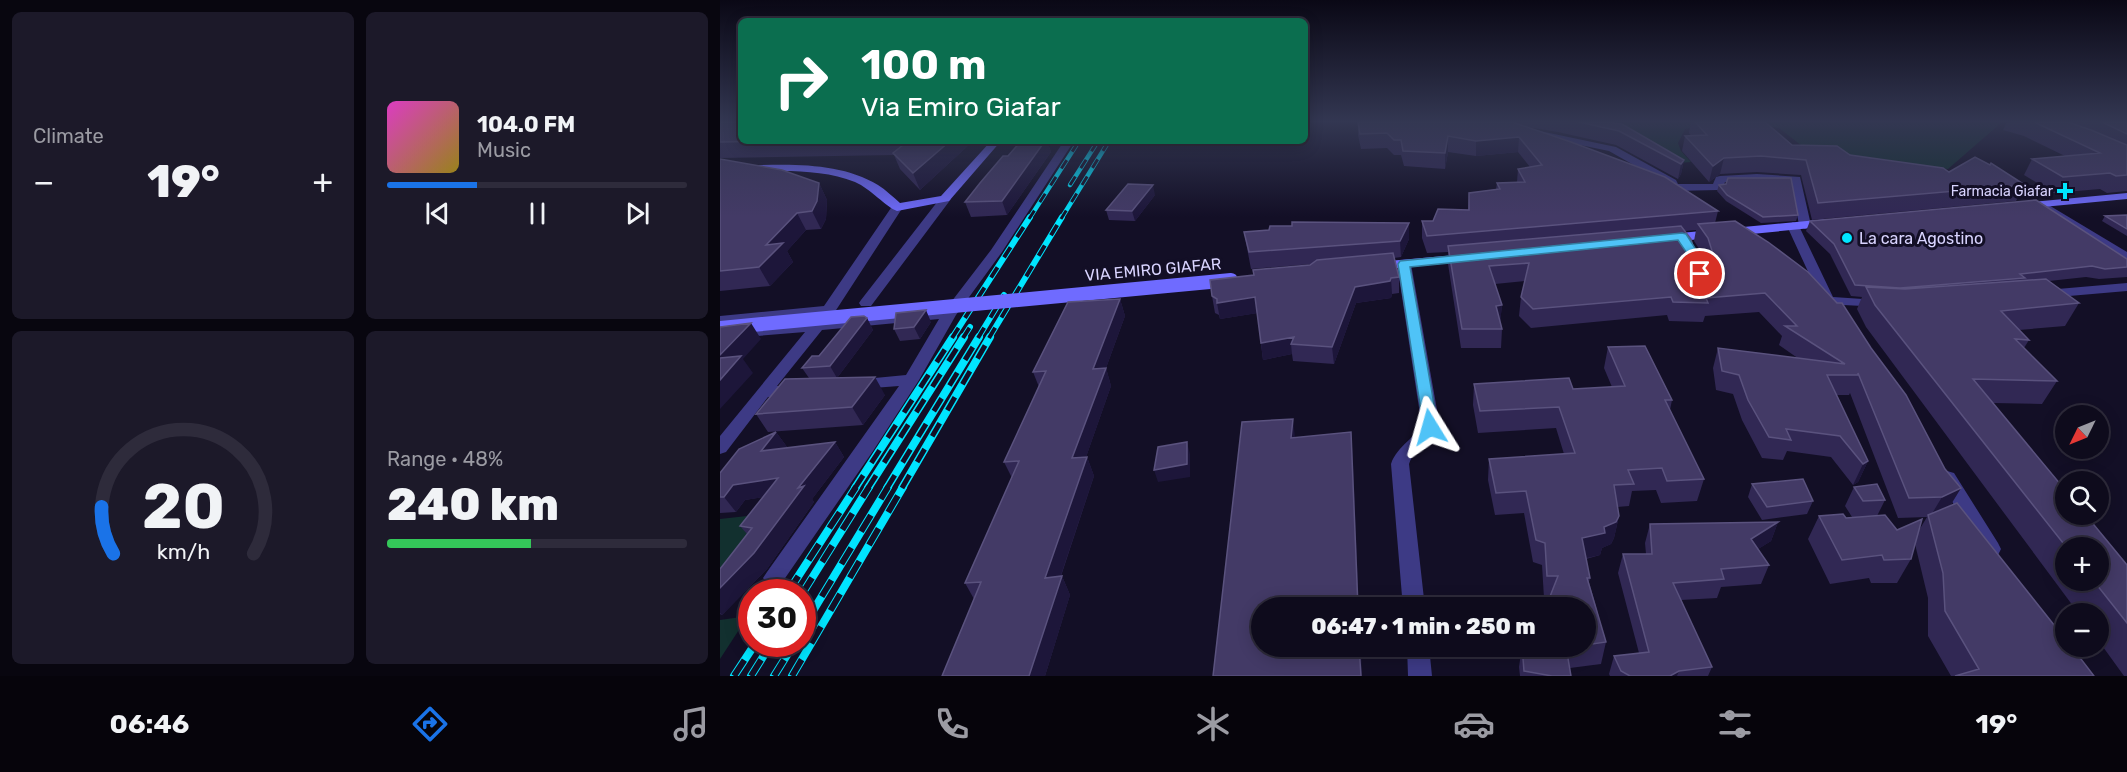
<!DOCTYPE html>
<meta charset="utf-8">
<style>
body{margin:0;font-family:Rubik,sans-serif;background:#1c1929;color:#f1f3f6;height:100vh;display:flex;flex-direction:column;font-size:22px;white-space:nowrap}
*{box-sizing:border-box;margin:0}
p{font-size:20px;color:#9b9ba3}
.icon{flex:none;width:33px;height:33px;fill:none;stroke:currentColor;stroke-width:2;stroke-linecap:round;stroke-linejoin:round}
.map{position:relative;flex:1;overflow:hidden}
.side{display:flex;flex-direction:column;gap:12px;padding:12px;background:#08060f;width:720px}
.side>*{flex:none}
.top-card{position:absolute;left:18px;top:18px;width:570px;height:126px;border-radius:9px;box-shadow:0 3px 15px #0003,0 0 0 2px #2e2b3b;background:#0b6e4f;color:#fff;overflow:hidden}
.needle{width:39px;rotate:227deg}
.buttons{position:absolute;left:1335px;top:405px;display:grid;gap:12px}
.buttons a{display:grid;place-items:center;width:54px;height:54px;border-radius:50%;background:#0e0b1c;box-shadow:0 3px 15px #0003,0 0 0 2px #2e2b3b;font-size:30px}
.speed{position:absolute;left:18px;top:579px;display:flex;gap:12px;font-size:30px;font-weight:700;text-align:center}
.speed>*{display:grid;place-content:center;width:78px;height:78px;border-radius:50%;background:#0e0b1c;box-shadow:0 3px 15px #0003,0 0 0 2px #2e2b3b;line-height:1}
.speed .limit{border:9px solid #d22;background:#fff;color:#111}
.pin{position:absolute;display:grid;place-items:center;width:51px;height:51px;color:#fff;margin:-26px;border:3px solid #fff;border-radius:50%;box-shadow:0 2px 6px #0007}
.me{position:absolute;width:66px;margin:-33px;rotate:352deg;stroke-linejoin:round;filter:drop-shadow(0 0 4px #0008)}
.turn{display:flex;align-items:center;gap:21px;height:126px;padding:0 24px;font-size:27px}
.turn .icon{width:78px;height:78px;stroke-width:2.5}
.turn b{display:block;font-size:42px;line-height:51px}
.big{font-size:45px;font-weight:800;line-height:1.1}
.side .widget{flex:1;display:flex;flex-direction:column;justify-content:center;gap:9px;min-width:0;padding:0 21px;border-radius:9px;background:#1c1929}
.side .dial{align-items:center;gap:0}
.dial svg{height:156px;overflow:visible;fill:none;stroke:#2e2b3b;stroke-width:7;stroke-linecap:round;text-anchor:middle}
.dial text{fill:#f1f3f6;stroke:none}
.song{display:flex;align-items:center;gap:18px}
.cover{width:72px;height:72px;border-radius:9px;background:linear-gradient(135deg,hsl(310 70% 55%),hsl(50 70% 35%))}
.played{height:6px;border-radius:3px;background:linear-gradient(90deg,#1a73e8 30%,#2e2b3b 30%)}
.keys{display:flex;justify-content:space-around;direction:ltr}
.heat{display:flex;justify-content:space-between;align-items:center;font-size:33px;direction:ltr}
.charge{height:9px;border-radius:4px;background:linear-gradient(90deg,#34c759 48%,#2e2b3b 0)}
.side .tiles{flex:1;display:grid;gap:12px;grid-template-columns:repeat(2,1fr)}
.trip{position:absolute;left:531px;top:597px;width:345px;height:60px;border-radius:30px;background:#0e0b1c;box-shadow:0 3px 15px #0003,0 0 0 2px #2e2b3b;font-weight:800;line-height:60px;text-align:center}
.tabs{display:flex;height:96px;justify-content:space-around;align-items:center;background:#06040b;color:#9b9ba3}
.tabs .icon{width:42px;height:42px}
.tabs .active{color:#1a73e8}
.tabs b{font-size:27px;color:#f1f3f6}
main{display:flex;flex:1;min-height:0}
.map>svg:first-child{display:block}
.green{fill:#12302f}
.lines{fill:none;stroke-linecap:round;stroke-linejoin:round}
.street{fill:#3d3a85;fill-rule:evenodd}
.secondary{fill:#6f6bff;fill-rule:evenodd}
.rail-far3-casing{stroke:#00e5ff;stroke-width:4.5}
.rail-far2-casing{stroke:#00e5ff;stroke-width:6}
.rail-far1-casing{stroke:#00e5ff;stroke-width:8}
.rail-casing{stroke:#00e5ff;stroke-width:8}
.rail-far3{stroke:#130f26;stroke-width:3;stroke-dasharray:10;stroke-linecap:butt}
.rail-far2{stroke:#130f26;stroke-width:4;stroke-dasharray:12;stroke-linecap:butt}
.rail-far1{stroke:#130f26;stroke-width:5;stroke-dasharray:15;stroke-linecap:butt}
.rail{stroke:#130f26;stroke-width:6;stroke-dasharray:19;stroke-linecap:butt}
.secondary-bridge{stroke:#6f6bff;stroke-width:14}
.wall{fill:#312854;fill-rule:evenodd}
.shaded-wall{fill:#1d163a}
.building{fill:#433a66;stroke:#5a527e;stroke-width:1.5}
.route{fill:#4fc3f7;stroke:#337fa1;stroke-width:1.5}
.poi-dot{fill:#00e5ff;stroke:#130f26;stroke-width:2}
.labels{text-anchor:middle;stroke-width:6;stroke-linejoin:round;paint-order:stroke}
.far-poi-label{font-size:14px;fill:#d9d4ff;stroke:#130f26;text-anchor:end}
.poi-label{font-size:16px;fill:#d9d4ff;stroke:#130f26;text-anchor:start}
.street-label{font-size:16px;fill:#d9d4ff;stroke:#130f26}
</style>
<main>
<section class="side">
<div class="tiles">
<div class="widget"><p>Climate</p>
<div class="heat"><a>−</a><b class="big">19°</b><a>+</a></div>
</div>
<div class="widget">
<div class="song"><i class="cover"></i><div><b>104.0 FM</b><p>Music</p></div></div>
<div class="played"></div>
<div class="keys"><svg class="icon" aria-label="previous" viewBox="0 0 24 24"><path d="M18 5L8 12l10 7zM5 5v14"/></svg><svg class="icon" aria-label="pause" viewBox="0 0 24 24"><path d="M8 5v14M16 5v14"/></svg><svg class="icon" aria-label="next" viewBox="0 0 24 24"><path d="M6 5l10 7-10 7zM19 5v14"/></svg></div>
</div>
<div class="widget dial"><svg viewBox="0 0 100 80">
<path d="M14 69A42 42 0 1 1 86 69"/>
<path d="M14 69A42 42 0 0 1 8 45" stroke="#1a73e8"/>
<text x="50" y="56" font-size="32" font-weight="700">20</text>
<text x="50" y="72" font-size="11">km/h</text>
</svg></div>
<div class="widget"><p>Range · 48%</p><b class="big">240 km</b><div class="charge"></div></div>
</div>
</section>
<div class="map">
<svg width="1407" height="676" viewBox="0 0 1407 676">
<rect width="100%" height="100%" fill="#130f26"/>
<!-- green -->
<path class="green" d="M821 122H1003L965 129 958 143 961 151 971 162 958 163Z
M1014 122H1282L1228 169 1091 153 1059 128Z
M56 503 0 582V519L27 516Z
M28 616 0 659V620Z"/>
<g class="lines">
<!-- street -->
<path class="street" d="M815 130 896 147 956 180 958 184H993L996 177 1000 176 1037 174 1080 177 1091 225 1085 229 1079 225 1071 182H1005L1002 189 998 190 953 191 949 190 947 184 889 151 812 135V131Z
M344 141H354L282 252 236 315 199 380 153 451 61 584 54 587 47 584 43 578 47 572 179 386 140 389 134 388 132 384 134 380 186 375 219 319 102 330 57 386H80L82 390 80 394 48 397 6 452 0 454V436L85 332 0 339V331L93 322 98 315 0 324V316L104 306 173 205 177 203 183 207 109 321 225 310 271 250Z
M225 196 231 199 151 306H141L139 303 141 300 221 197Z
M1322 201 1407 252V262L1318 206 1316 204Z
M1073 222 1079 226 1113 297 1158 300 1163 301 1165 304 1163 307 1103 304 1067 226Z
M684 260 691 264 719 421C715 441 695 446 689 464L705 608H683L671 464C677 445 698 438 701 421L677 264Z
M1407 283V291L1326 298 1319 294 1326 290Z
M1227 471 1234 473 1278 543 1281 549 1278 555 1271 557 1264 555 1218 478 1220 473Z
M687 646H709L712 676H688Z"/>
<!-- secondary -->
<path class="secondary" d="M271 141H281L229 201 177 211C166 207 151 189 135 182 94 166 43 172 0 173V167C50 165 114 158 158 185 166 190 173 197 180 203L221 196Z
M1407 193V199L1302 209 1296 206 1302 203Z
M1108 219 1112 220V226L950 242 944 238 950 234Z
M747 254 752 255 753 258 752 261 657 270 650 266 657 262Z"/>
<defs>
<path id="rail-far3" d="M350 185 378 141
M309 219 359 141
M341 219 389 141"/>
<path id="rail-far2" d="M232 338 310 217
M243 338 250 327
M258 338 284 295
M269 338 342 217"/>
<path id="rail-far1" d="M135 488 233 337
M148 488 244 337
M167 488 259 337
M182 488 270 337"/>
<path id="rail" d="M68 592 136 487
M82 594 149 487
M82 629 168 487
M14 676 35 644
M31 676 51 644
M54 676 74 644
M72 676 183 487"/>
</defs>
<!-- rail-far3 casing -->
<use href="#rail-far3" class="rail-far3-casing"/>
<!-- rail-far2 casing -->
<use href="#rail-far2" class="rail-far2-casing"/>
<!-- rail-far1 casing -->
<use href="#rail-far1" class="rail-far1-casing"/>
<!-- rail casing -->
<use href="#rail" class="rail-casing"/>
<!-- rail-far3 -->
<use href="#rail-far3" class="rail-far3"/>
<!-- rail-far2 -->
<use href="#rail-far2" class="rail-far2"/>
<!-- rail-far1 -->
<use href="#rail-far1" class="rail-far1"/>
<!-- rail -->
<use href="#rail" class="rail"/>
<!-- secondary-bridge -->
<path class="secondary-bridge" d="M0 328 511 280"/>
</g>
<!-- wall -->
<path class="wall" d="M0 122 21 141H253L200 190 180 169 174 155 0 158Z
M638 122 795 123V122H887L964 160 961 174 958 179 896 145 838 132 807 127 998 211 995 223 1015 221 1241 488 1230 506 1374 676H1231L1208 636V598L1195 544 1191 559 1177 583H1151L1149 578 1110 584 1088 539 1099 516 1126 518 1132 517 1125 506 1134 487 1165 500 1157 516 1177 530 1198 532 1207 517 1178 518 1130 393 1129 395H1116L1148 461 1138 482 1133 485 1111 457 1067 451 1063 460 1042 458 1022 420 1013 394 996 390 993 368 998 348 1079 359 1059 345 1062 336 1039 312 985 316 983 322 949 321 947 315 811 328 799 316 801 297 805 281 775 284 782 305 780 322 782 329 781 348H741L728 264V252L707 253 702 238V221H713L748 210 749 193 776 189 777 183 797 182 798 169 810 167 798 152 756 156 728 152 725 169 684 166 681 155H674L667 148 641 149 638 135ZM976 230 974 241 983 255 991 280 980 274 965 231Z
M971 122H1045L1072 145 1305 185 1296 201 1092 220 1081 175 1037 172 1000 174 989 182 962 151 965 136H971L969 133Z
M1287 122H1407V191L1387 193 1380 189 1334 193 1304 175 1312 159 1345 156 1304 136 1283 130Z
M301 141H327L331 152 287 215 251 217 245 202Z
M0 159 99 183 107 200 106 219 101 229 86 230 67 251 73 262 50 286 0 291Z
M999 185 1078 215 1076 221 1041 223 1006 201 997 191Z
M435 195 415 221 389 220 386 210Z
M1407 215V236L1382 221 1385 216Z
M1090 221 1407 259V277L1379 279 1366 277 1329 281 1359 303 1345 326 1299 330 1309 340 1304 348 1337 381 1322 404 1273 403 1407 565V676H1404L1378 640V614H1359L1146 327 1137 309 1142 297 1131 296 1110 254 1086 231ZM1346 548H1378V580H1346Z
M524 232 689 239 681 257 674 258 679 277V293L672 294 671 298 636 303 614 364 573 361 572 354 543 360 537 313 500 319 499 315 495 313 492 296 533 275 592 264 531 269Z
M400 299 405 316 386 368 391 386 366 457H367L374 476 341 576H342L350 595 325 676H222L254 599 245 583 292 478 284 462 319 387 313 372Z
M147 318 153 330 117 378 165 395 143 425 48 432 36 414 89 378 82 368Z
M211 322 200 339 180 341 174 329Z
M888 347 952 400 950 410 984 479 977 501 941 503 936 490 912 491 909 506 897 507 899 516 894 538 891 544 882 548 880 555 866 559 870 578 869 582 886 642 881 664 850 668 851 676H800L799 667 802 646H866V608L829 599 830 598H824L822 565 813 562 804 513 775 515 768 480 769 459 844 454 836 428 758 433 753 405 754 384 853 389 892 387 884 368Z
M56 432 67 447 66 448 115 442 124 457 92 499 94 502 47 569 2 615 0 614V569L27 534 20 526 43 497 25 500 16 512 0 513V473Z
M1032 484 1093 501 1087 514 1042 520 1028 497Z
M1058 522 1051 541 1038 549 1049 565 1041 584 1001 587 997 598 961 600 992 667 988 676H890L889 674 894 656 919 653 898 573 903 554H926L925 543 930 524Z"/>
<!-- shaded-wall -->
<path class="shaded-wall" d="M728 136V152L725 169V153Z
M799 137 798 152 756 156V141Z
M230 141H253L200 190 193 173Z
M325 141H327L331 152 287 215 282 201Z
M1004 158 1000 174 989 182 993 166Z
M964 160 961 174 958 179 961 164Z
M99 183 107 200 106 219 101 229 92 211Z
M433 185 435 195 415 221 412 211Z
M77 213 86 230 67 251 73 262 50 286 39 267 46 245Z
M689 223V239L681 257 680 241Z
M671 278 672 294 671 298 636 303 614 364 612 347 635 287Z
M535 297 538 313 500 319 497 303Z
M400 299 405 316 379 387 373 369Z
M782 305 780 324 776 306Z
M206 310 211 322 200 339 194 327Z
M147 318 153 330 117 378 110 366Z
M31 323 41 339 23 359 33 373 0 409V355Z
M574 337 571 344 572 354 543 360 541 343Z
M386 368 391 386 359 477 352 458Z
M155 377 165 395 143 425 132 407Z
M573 419 576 447 571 438Z
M56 432 67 447 52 467 41 451Z
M631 432 633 460 639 608H638Z
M115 442 124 457 92 499 94 502 47 569 2 615 0 613V588Z
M467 442 470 454V477L438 482 434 470Z
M367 457 374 476 334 596 325 578Z
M1148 461 1138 482 1133 485 1143 464Z
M58 478 69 493 25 500 16 512 4 497 13 485Z
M1241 488 1228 509 1210 517 1222 497Z
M899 516 894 538 891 544 882 548 880 555 858 560 862 538Z
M1058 522 1051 541 1024 558 1031 539Z
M342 576 350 595 325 676H309Z
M639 646H641L642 676H641Z
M959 671 957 676H950Z"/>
<!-- building -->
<path class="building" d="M0 122H21V141H62L0 142Z
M638 122H792L851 142 945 177 998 211 707 236 702 221H713L718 209 749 210V193L780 189 777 183 805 182 798 169 822 165 799 137 756 141 728 136 725 153 683 151 681 140H674L667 133 640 134Z
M859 122H887L902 124 964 160 961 164 899 131Z
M975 122H1045L1072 145 1117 146 1130 155 1223 168 1229 172 1255 157 1270 165 1271 163 1305 185 1098 203 1086 160 1041 156 1004 158 993 166 965 136 987 135Z
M1314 122H1348L1371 130 1407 145V175L1396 176 1390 173 1343 177 1312 159 1380 153Z
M1382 122H1407V134Z
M188 141H230L193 173 173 153Z
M301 141H325L282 201 245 202 260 183 283 156H288Z
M0 159 62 170 99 183 97 201 92 211 77 213 46 245 63 243 39 267 0 271Z
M1008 178H1071L1078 215 1043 217 1007 195 999 185 1006 184Z
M408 184 433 185 412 211 386 210Z
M1316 200 1407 259V267L1385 269 1372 266 1300 274 1305 278 1180 288 1135 285 1114 244 1090 221Z
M1407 215V229L1385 216Z
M1015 221 1048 242 1088 272 1117 303H1122L1151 348 1186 395 1225 469 1241 488 1222 497 1189 498 1138 373V375H1107L1148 461 1143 464 1120 436 1066 429 1071 440 1049 437 1028 400 1019 375 1002 371 998 348 1125 364 1065 326H1077L1045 293 986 298 988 303 953 302 951 297 813 309 801 297 809 263 769 266 782 305 776 306 782 329H742L728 246 961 226 971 239 980 274 990 280 997 278 999 273 988 238 978 224Z
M572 222 689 223 680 241 529 252 524 232 549 230 550 226H572Z
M673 253 679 277 671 278 670 281 635 287 612 347 571 344 574 337 541 343 535 297 497 303V299L492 296 490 280 534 275 533 270 590 265 597 260Z
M1326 279 1359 303 1281 311 1309 340 1295 339 1337 381 1253 379 1346 491V514H1365L1407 565V623L1373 580H1378V548H1347L1155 305 1146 287 1185 289Z
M400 299 373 369 386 368 352 458 367 457 325 578 342 576 309 676H222L261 582 245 583 299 461 284 462 326 371 313 372 348 302Z
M206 310 194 327 174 329 176 313Z
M144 316 147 318 110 366 82 368 92 356H99L131 317Z
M31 323 0 355V327Z
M925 346 952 400H945L984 479 947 481 942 468 908 470 914 484 894 485 899 516 896 522 884 527 885 533 862 538 870 578H867L886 642 866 645V608H820L829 599 838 576H827L825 543 816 540 806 491 776 493 769 459 855 453 839 407 760 411 754 384 849 378 853 389 905 386 888 347Z
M21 356 0 380V358Z
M155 377 132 407 36 414 65 379Z
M573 419 571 438 631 432 638 608H542V646H639L641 676H493L522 422Z
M56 432 41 451 115 442 78 488 84 486 34 553 0 588V569L32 528 20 526 58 478 13 485 4 497H0V473L19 449Z
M467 442V464L434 470 438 447Z
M1083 479 1093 501 1047 507 1032 484Z
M1157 484 1165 500 1143 501 1134 487Z
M1237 503 1346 640V646H1351L1374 676H1235L1259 669 1225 611 1223 573 1208 515Z
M1123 514 1126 518 1165 515 1177 530 1202 519 1191 559 1164 560 1162 555 1122 560 1099 516Z
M1058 522 1031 539 1049 565 1001 569 1004 579 953 583 992 667 959 671 950 676H910L901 671 894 656 929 652 903 554H932L930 524Z
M802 646H849L846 647 851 676H832L804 671Z"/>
<!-- sky -->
<linearGradient id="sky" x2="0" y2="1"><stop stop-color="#0a0815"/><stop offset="0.56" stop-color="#333752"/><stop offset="1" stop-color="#333752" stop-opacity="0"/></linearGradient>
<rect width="1407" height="217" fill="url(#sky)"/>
<!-- route -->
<path class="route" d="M962 233 966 234 980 256 986 274 984 277H975L969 256 958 240 690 267 718 427 715 430H704L678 264 680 261Z"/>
<!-- markers -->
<g class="poi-dot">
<path d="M1342 182h6v6h6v6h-6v6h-6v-6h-6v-6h6z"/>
<circle cx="1127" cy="238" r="6"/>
</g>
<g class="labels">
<!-- far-poi labels -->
<g class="far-poi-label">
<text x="1333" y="196">Farmacia Giafar</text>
</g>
<!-- poi labels -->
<g class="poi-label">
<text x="1139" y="244">La cara Agostino</text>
</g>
<!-- street labels -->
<g class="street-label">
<text transform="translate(433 269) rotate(-5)" y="6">VIA EMIRO GIAFAR</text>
</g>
</g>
</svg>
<div class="buttons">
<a><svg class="needle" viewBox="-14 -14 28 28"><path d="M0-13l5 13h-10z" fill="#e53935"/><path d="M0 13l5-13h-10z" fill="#9b9ba3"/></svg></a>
<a><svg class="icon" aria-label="search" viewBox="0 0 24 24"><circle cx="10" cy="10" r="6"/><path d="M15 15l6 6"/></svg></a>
<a>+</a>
<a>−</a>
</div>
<div class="speed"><div class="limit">30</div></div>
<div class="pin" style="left:980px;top:274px;background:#d93025"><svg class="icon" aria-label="arrive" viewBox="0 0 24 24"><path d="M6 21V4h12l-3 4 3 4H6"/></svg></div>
<svg class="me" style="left:710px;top:427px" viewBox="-20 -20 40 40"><path d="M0-17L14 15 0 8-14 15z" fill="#4fc3f7" stroke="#fff" stroke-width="4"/></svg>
<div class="trip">06:47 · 1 min · 250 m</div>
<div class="top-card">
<div class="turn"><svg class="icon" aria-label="right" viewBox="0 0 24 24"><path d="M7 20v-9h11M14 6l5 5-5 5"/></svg><div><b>100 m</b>Via Emiro Giafar</div></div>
</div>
</div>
</main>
<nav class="tabs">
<b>06:46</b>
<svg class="icon active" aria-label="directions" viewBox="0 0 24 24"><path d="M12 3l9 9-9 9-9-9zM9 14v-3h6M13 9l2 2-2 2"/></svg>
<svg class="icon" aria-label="music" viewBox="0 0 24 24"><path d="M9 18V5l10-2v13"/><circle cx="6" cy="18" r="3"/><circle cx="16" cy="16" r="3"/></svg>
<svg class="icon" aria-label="phone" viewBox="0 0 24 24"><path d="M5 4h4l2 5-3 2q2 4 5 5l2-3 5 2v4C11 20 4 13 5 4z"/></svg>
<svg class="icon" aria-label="climate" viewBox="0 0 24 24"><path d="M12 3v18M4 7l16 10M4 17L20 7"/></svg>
<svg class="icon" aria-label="car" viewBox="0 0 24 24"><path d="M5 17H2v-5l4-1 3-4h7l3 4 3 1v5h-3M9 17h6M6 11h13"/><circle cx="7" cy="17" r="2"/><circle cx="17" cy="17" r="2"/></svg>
<svg class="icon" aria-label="filters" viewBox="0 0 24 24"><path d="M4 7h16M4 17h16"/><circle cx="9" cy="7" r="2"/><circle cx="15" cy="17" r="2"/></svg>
<b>19°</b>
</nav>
